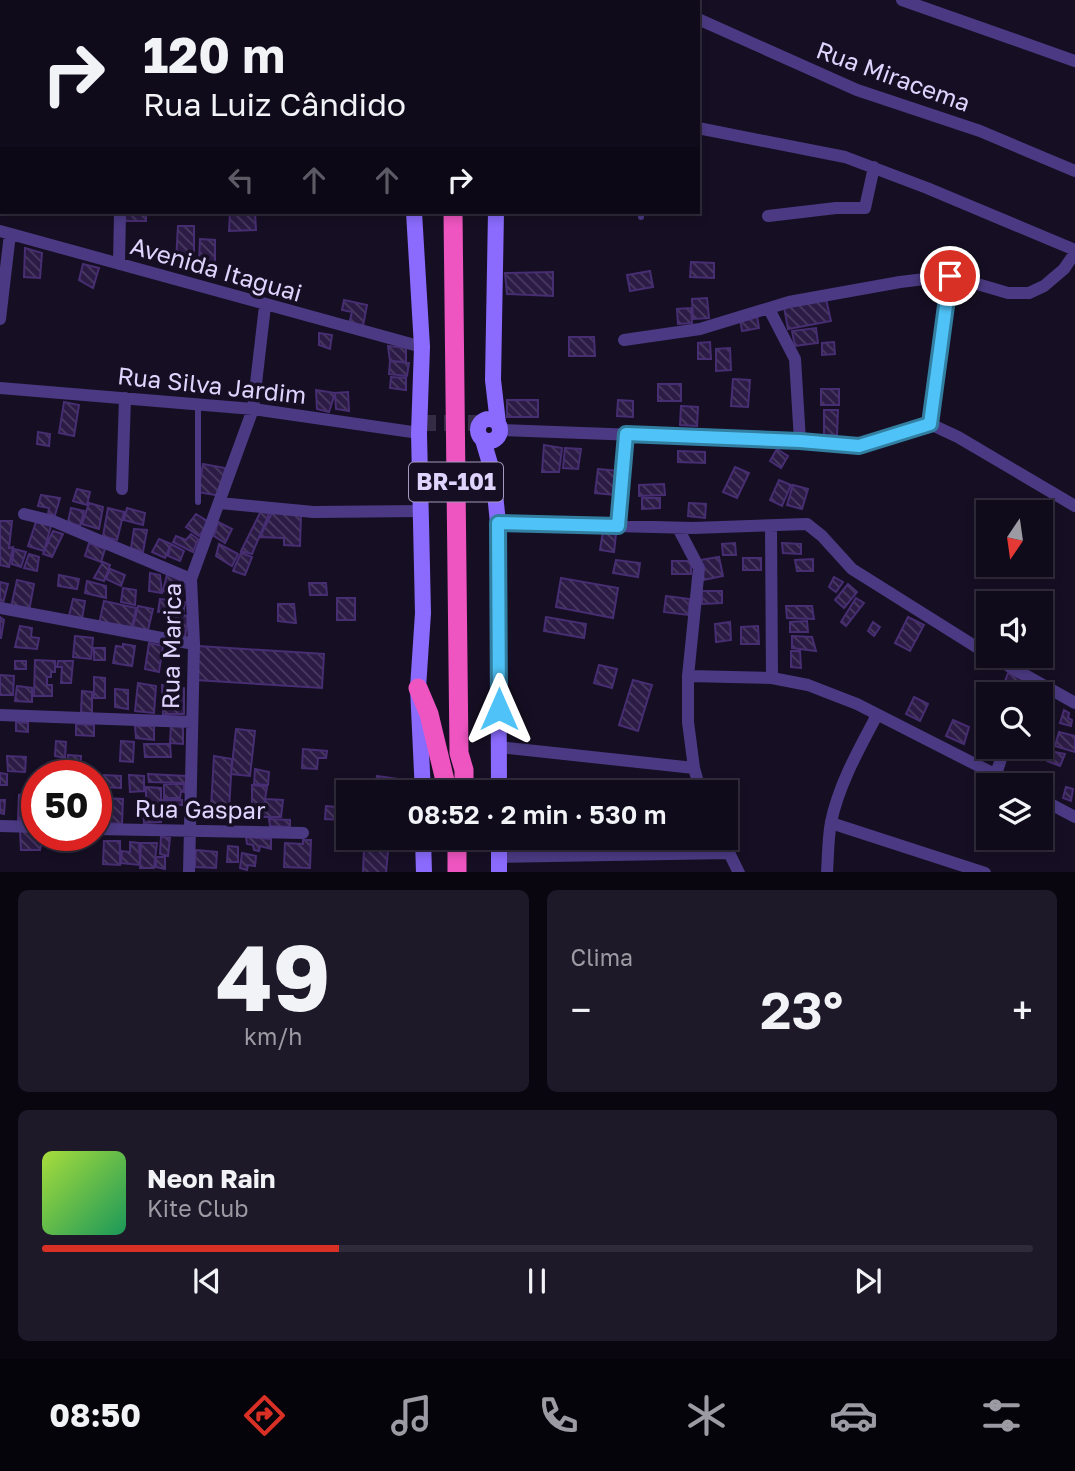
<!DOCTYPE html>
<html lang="pt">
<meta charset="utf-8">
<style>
body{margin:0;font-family:"Golos Text",sans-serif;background:#1e1928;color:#f1f3f6;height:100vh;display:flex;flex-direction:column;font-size:26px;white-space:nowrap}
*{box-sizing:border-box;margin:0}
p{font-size:23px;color:#9c9ba3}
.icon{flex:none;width:38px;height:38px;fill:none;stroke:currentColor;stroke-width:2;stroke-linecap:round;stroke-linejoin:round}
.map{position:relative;height:872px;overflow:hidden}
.sheet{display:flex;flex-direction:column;gap:18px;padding:18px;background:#09060f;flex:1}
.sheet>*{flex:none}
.banner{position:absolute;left:0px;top:0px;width:700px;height:214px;box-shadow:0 4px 10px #0003,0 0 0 2px #302b3a;background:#100b1b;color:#f1f3f6;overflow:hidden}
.needle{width:46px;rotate:193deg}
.buttons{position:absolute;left:976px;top:500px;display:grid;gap:14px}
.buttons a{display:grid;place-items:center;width:77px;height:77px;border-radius:0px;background:#100b1b;box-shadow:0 4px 10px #0003,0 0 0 2px #302b3a;font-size:35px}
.speed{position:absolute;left:21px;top:760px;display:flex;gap:14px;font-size:35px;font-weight:700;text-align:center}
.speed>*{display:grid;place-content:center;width:91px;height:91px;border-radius:50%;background:#100b1b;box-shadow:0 4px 10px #0003,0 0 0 2px #302b3a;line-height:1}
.speed .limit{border:10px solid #d22;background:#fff;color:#111}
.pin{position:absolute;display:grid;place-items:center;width:60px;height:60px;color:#fff;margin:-30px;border:4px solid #fff;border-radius:50%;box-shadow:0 2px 7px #0007}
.me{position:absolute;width:77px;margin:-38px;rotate:0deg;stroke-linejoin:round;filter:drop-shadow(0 0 5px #0008)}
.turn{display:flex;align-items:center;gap:24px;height:147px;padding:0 28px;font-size:32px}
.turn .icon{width:91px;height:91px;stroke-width:2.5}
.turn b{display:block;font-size:49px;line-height:60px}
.lanes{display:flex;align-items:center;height:66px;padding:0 28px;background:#0003;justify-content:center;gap:35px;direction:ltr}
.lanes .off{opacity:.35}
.big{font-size:52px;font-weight:600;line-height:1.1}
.sheet .tile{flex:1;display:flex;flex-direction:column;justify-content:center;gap:10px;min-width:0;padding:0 24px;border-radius:10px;background:#1e1928}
.sheet .dial{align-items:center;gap:0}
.dial b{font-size:91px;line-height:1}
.song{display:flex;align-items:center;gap:21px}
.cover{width:84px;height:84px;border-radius:10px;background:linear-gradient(135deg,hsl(80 70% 55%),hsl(150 70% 35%))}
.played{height:7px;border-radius:4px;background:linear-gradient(90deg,#d93025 30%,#302b3a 30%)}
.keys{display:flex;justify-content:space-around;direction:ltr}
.heat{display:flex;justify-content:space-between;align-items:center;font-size:38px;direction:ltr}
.sheet .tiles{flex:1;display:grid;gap:18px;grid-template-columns:1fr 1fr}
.tile:last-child{grid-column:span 2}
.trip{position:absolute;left:336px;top:780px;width:402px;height:70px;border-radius:0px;background:#100b1b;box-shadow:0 4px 10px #0003,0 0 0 2px #302b3a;font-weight:600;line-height:70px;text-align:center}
.dock{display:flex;height:112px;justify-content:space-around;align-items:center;background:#06040b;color:#9c9ba3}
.dock .icon{width:49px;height:49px}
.dock .selected{color:#d93025}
.dock b{font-size:32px;color:#f1f3f6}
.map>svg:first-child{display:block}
.building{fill:url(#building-back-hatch);stroke:#472d71;stroke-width:2}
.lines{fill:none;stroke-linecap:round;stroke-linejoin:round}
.secondary-tunnel{stroke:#342c45;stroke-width:16;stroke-dasharray:16 8;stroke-linecap:butt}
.service{stroke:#4b3a83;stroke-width:6}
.minor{stroke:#4b3a83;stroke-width:12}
.secondary{stroke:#8a6bfd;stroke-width:16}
.trunk{stroke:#ee55c0;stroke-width:19}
.route-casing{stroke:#337fa1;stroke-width:18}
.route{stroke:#4fc3f7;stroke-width:12}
.labels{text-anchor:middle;stroke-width:7;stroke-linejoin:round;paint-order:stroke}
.shield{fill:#160f24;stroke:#a398bd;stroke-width:2}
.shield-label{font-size:23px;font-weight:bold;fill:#e0d3fe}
.street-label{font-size:24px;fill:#e0d3fe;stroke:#160f24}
</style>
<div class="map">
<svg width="1075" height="873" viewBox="0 0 1075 873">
<defs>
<pattern id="building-back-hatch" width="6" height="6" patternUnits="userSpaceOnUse" patternTransform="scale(1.75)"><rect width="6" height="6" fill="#2b1b45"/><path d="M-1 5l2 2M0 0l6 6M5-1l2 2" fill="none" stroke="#493b61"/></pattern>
</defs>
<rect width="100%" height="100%" fill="#160f24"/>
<!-- building -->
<path class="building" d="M124 212H146V221H124Z
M230 212H255L256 230 229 231Z
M178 226H194V262L176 261Z
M200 239 215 240V263L199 262Z
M25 248 42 253 40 278 24 277Z
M691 262 714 263V278L690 277Z
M83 264 99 268 93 288 79 280Z
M650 271 653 287 630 291 627 275Z
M553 272V296L507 294 505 273Z
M707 298 709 318 693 319 692 299Z
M826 299 831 321 788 329 784 307Z
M344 300 367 305 363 326 349 324 352 312 342 310Z
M691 308 692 323 678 324 677 309Z
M757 316 759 328 742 331 740 319Z
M816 328 818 343 795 346 792 331Z
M319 333 332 335 330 349 319 345Z
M569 337H594L595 356H569Z
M710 342 711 359H698V343Z
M834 342 835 354 822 355V343Z
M388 346 406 348V362L390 361Z
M730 348 731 370 716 371V349Z
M390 361 409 363 407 376 389 374Z
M391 377 406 378V390L390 388Z
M733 379 750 380 748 407 731 406Z
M658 384H681V401H658Z
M821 389H839V405H821Z
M316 390 335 393 329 412 317 409Z
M348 392 349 411 336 409 335 393Z
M507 400H538V417H507Z
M618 400 633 401V417L617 416Z
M64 402 79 405 74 436 59 433Z
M681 406 698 407 697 426 680 425Z
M824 410H838L837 435H824Z
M38 432 50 434 49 446 37 444Z
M544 445 562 448 559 472H542Z
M565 448 581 449 578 469 563 468Z
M777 449 788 456 781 468 770 461Z
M678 451 705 452V463L678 462Z
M203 464 225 468 221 496 198 492Z
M735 467 749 473 737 498 723 492Z
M598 469 618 471 615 495 595 493Z
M779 480 791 485 782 506 770 500Z
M664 484 665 495 639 496V485Z
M793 485 808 489 802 509 787 505Z
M77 489 90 492 87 505 73 501Z
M41 495 60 498 55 515 48 514 49 508 38 506Z
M642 498H660V508L642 509Z
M89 503 103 507 99 529 82 524Z
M689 503 706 504 705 518 688 516Z
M71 508 84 511 80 526 68 522Z
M108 508 124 512 117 540 103 536Z
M127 508 145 513 143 525 124 520Z
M261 511 269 514 252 554 241 551Z
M272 513 301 514 300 546 284 545V538L260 537Z
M196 514 209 522 199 536 186 527Z
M0 521H12L9 548 13 547 9 567 0 565Z
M36 522 51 526 44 551 28 546Z
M218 522 232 529 225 543 214 536Z
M134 529 147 530 143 552 131 548Z
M53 531 63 534 52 557 43 554Z
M603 532 616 534 614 552 600 550Z
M191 534 198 539 193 552 173 542 176 536 186 540Z
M159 539 171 544 165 558 152 552Z
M89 543 105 549 101 562 85 556Z
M735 543 736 555H723L722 544Z
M782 543 801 544V554L783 553Z
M171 544 184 551 180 561 168 556Z
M219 544 238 554 232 566 216 556Z
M14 549 26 552 21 567 12 564Z
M241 553 252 557 245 575 233 571Z
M29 554 39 557 37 571 24 568Z
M719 557 723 576 703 580 700 560Z
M743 558H761V570H743Z
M813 559V571H797L795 560Z
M616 560 640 563 638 577 613 573Z
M672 561H691V574H672Z
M103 562 110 565 104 581 94 578Z
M110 569 125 575 121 586 106 579Z
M150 573 160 575 162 593 149 591Z
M167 574 185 581 182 596 163 591Z
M59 575 79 579 77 589 58 586Z
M834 577 843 582 836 592 829 587Z
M561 578 618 588 613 618 556 607Z
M17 580 34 584 29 611 11 607Z
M87 581 106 586V598L85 593Z
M0 582 8 584 3 603H0Z
M309 583H326L327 595H310Z
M848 584 857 592 844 608 835 600Z
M123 588 136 590 135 605 121 602Z
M702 591H722V603L702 604Z
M666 596 690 599 688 615 664 612Z
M337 598H355V620H337Z
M856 598 864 603 846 626 841 622Z
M73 599 85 601 82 619 69 616Z
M160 599 185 602 183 615 158 612Z
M104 601 136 608 132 627 99 624Z
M278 604H294L296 623 278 621Z
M138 606 153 609 148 630 133 627Z
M786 606H812L814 619 787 618Z
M169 614 188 616 185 638 166 636Z
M0 617 4 620 1 638H0Z
M546 617 586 624 584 638 544 631Z
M908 617 924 625 910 651 895 643Z
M807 621 808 632H790V622Z
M730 622 731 640 716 642 715 624Z
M873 622 880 627 874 636 868 631Z
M20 626 32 628 31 637 39 638 37 649 15 647Z
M758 626 759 644H741V627Z
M75 636 93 638 91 659 73 657Z
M792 636 812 637 816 651 792 648Z
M149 643 163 646 159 672 145 669Z
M123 644 135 646 132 666 113 663 116 646 123 647Z
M198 646 324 654 322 688 196 680Z
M94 648H105V660H94Z
M791 651H800L801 668 791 667Z
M35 660 55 661V672H51V677H47V685H52V696H34Z
M15 661H26V669H15Z
M58 661H73L71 683H61L62 667H57Z
M599 665 617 669 612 688 594 683Z
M1008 673 1022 679 1018 689 1004 684Z
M0 675 14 676 13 695H0Z
M94 677 105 678V698H94Z
M633 680 652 685 638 731 619 725Z
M138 683 156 686 154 713 135 711Z
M162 685 184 688V714H163Z
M17 686 32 688V702L15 701Z
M115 689 128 690V709L115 707Z
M82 691 92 692V714L81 712Z
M914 697 928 704 920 721 906 714Z
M1064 710 1069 713 1068 718 1072 720 1071 726 1060 723Z
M953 720 969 727 964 744 946 736Z
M16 722 28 723V732L16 731Z
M76 724 94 725V736L76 735Z
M171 725H183V744L170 743Z
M135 726H154V740L136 738Z
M236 729 255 731 250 776 231 774Z
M1059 732 1075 736V752L1055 746Z
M988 733 989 747H999L997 753 985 750Z
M56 741 66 742 65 758 55 756Z
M121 741 134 742 133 762 120 761Z
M144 744H170L171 757H145Z
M1033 747 1042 748 1040 760 1031 756Z
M303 749 327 751 326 758H318L317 769 302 768Z
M1050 751 1065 754 1060 766 1047 761Z
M68 755 81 756 80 771 68 769Z
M7 756 26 757 25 772 8 771Z
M214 756 232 759 229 810 211 808Z
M255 769 269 772 268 785 254 784Z
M0 773 7 774V785H0Z
M148 774 186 776V783L149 782Z
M104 775 121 776V788L104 787Z
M129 775 144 776V791L130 792Z
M377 776 413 781 411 793 375 790Z
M1044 778 1054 781 1053 791 1041 788Z
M164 784H184V792L181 791 180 798H164Z
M252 785 267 787 264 806 252 805Z
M146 787 161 788V803L146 802Z
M1066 787 1073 789 1071 801 1063 798Z
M27 794V821L18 820 19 795Z
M105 798 123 799 122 824 104 823Z
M265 799 283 800 281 817H258L259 806H265Z
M0 800H5L4 814 0 813Z
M162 800H182V805H178V816H162Z
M161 804V822L144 823 143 805Z
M326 806 345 808 343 820 325 819Z
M269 819 290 820V827L270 826Z
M20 831H37V835H43L40 850H21Z
M46 835H63L61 848 45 845Z
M161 837 170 838 168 856 160 854Z
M246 837 271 839V849L260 846 259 851 254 850 253 845 247 844Z
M303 840H311L310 868 284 867 285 843 303 844Z
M104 841H120V865L103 864Z
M130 842 139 843 140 865 121 863 122 851 130 852Z
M141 843H157L154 868H140Z
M228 846 238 847V862H227Z
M364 849 388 851 386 873H363Z
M196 850 217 852 216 868 195 867Z
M242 853 256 856 255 866 248 865 247 870 240 868Z
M156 857H165V869L156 867Z"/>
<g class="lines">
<!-- secondary-tunnel -->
<path class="secondary-tunnel" d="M420 423H480"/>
<!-- service -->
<path class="service" d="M641 212V217
M198 502V404"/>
<!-- minor -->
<path class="minor" d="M902 0 1075 61
M51 2V0
M143 2V0
M225 2 226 0
M695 2V0
M698 19 857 90 980 131 1075 171
M0 42H2
M0 128H2
M698 128 845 157 927 188 1075 250
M768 216 836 208H865L874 167
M0 231 422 347
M119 264 120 212
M769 309 795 359 800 441
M0 319 10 234
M624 340 700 329 789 302 900 282 950 276 1008 293H1029L1044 286 1064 269 1075 253
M0 388 253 409 419 433
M930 424 958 437 1075 506
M930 424 950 276
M500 430 800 441 859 446 930 424
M122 489 125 398
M220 503 313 512 422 511
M24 514 53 521 191 579
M498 523 693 528 807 524 822 536 852 569 989 655
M618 526 626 434
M771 526 772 678
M678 528 699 568 688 676V722L694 768 701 793
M0 608 194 644
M991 656 1075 703
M688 676 772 678 808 685 857 704 1018 786
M1022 695 1028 677
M0 715 192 722
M499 747 694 768
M996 774 1005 747
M1041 799 1075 817
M831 823 985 873
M0 826 37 827
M96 829 303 833
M722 838 739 873
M499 857 729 853
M189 873 194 644 191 579 253 409 265 306
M827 873C828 856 828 838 831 822 839 784 859 749 877 715"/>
<!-- secondary -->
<path class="secondary" d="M494 0V2
M414 2V0
M414 212 422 347 419 433 423 613 418 688 423 793
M496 212 493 380 498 423
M478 430a11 11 0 1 1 22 0a11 11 0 1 1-22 0Z
M483 440 493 474 498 523 499 793
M423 838 424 873
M499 873V838"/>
<!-- trunk -->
<path class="trunk" d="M450 0V2
M453 212 459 753 464 770V793
M418 688 429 714 448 793
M457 838V873"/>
</g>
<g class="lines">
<defs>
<path id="route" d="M499 709 498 523 618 526 626 434 800 441 859 446 930 424 950 276"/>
</defs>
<!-- route casing -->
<use href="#route" class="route-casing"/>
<!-- route -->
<use href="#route" class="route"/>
</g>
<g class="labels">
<!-- shield labels -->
<rect class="shield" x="409" y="462.5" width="94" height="39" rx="5"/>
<g class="shield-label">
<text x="456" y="490">BR-101</text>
</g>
<!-- street labels -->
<g class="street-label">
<text transform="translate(893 77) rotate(20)" y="8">Rua Miracema</text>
<text transform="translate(216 270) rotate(16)" y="8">Avenida Itaguai</text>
<text transform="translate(212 386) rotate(6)" y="8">Rua Silva Jardim</text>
<text transform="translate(172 646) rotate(-89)" y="8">Rua Marica</text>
<text transform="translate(200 810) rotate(1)" y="8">Rua Gaspar</text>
</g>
</g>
</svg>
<div class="buttons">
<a><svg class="needle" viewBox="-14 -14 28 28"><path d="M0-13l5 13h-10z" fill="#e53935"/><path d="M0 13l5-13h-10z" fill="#9c9ba3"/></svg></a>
<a><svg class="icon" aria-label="sound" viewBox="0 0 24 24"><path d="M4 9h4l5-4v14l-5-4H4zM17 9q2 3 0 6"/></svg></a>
<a><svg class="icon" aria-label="search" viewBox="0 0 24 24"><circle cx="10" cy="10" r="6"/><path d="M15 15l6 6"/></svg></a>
<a><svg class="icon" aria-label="layers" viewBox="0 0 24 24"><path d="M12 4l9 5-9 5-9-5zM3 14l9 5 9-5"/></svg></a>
</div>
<div class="speed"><div class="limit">50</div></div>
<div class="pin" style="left:950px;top:276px;background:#d93025"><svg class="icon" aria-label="arrive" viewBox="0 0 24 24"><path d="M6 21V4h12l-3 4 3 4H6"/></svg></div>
<svg class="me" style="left:499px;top:709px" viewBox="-20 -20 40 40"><path d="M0-17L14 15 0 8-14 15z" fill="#4fc3f7" stroke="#fff" stroke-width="4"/></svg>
<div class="trip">08:52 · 2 min · 530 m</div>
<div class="banner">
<div class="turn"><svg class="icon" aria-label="right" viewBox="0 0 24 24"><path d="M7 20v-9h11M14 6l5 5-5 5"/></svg><div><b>120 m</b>Rua Luiz Cândido</div></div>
<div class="lanes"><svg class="icon off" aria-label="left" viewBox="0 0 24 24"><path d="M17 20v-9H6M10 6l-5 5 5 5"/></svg><svg class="icon off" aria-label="ahead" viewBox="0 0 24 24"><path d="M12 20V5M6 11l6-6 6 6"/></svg><svg class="icon off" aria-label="ahead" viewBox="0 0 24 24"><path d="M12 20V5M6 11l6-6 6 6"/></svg><svg class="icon" aria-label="right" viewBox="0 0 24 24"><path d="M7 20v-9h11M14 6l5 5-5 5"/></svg></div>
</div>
</div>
<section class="sheet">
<div class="tiles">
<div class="tile dial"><b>49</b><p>km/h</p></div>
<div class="tile"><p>Clima</p>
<div class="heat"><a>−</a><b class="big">23°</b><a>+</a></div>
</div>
<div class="tile">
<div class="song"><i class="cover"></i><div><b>Neon Rain</b><p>Kite Club</p></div></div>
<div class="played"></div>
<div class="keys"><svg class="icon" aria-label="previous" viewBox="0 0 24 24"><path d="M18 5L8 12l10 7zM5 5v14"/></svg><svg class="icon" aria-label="pause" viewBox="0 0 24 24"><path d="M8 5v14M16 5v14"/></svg><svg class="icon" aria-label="next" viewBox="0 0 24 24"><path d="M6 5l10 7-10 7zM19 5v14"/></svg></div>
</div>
</div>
</section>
<nav class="dock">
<b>08:50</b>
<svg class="icon selected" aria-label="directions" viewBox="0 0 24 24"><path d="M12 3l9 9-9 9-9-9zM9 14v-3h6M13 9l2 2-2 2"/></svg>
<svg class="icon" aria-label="music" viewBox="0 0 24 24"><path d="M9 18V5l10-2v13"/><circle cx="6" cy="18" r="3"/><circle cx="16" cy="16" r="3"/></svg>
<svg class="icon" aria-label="phone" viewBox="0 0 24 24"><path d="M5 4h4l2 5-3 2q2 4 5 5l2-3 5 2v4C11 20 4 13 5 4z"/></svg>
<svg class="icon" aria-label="climate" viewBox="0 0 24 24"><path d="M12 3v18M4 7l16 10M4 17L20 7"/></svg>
<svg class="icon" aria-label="car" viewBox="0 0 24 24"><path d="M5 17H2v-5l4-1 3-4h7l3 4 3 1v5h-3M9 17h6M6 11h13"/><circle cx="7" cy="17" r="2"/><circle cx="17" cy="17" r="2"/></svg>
<svg class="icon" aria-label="filters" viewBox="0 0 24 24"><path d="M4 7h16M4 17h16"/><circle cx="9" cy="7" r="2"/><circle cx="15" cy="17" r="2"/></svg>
</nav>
